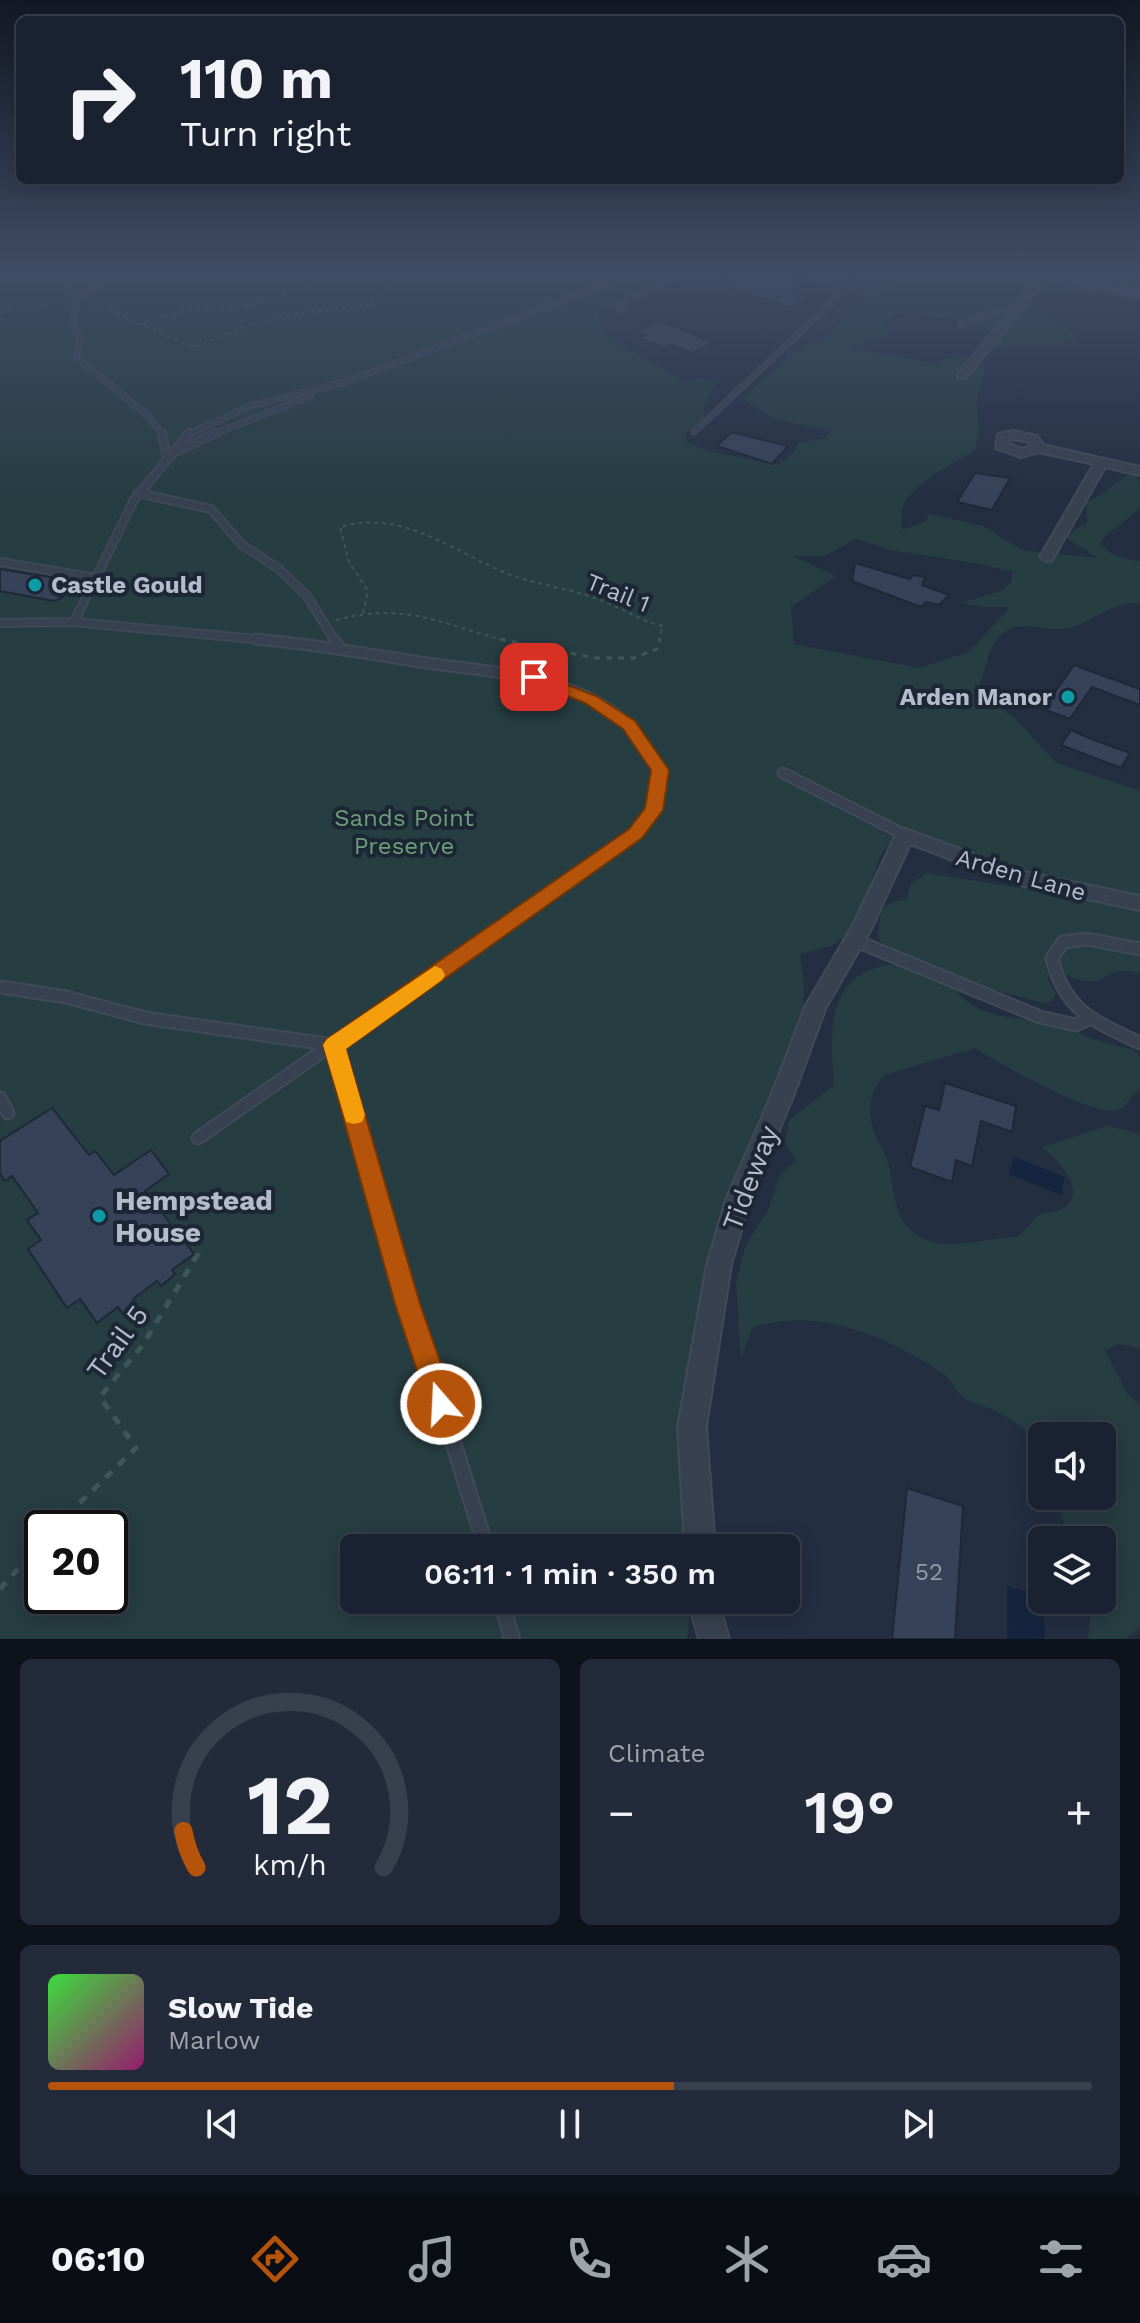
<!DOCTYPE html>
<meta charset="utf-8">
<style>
body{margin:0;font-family:"Work Sans",sans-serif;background:#232a39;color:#f1f3f6;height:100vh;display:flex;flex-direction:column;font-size:30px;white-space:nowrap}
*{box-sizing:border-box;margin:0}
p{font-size:26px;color:#9fa4ab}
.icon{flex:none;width:44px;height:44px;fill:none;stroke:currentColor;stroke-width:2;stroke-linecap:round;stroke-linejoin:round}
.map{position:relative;height:1639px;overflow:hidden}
.side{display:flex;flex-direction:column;gap:20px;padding:20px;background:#0e131b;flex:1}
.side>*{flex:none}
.top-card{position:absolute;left:16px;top:16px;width:1108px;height:168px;border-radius:12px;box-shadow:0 4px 20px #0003,0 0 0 2px #383f4d;background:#1a2231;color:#f1f3f6;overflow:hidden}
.tools{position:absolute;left:1028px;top:1422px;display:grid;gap:16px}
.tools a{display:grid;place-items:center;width:88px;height:88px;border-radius:12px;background:#1a2231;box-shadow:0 4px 20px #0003,0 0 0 2px #383f4d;font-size:40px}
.speed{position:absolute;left:24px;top:1510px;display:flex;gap:16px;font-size:40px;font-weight:700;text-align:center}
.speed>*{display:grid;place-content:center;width:104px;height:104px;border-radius:50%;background:#1a2231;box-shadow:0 4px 20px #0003,0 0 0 2px #383f4d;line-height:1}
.speed .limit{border:4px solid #111;border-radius:12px;background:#fff;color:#111}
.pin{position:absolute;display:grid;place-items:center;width:68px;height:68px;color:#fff;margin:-34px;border-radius:16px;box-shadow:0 4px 12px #0006}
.me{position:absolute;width:88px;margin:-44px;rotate:341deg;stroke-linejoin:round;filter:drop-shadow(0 0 6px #0008)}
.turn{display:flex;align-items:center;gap:28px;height:168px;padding:0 32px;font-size:36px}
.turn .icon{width:104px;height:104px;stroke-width:2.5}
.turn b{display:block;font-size:56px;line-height:68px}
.big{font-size:60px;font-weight:600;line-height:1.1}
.side .card{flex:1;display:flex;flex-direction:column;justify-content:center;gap:12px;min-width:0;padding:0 28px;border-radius:12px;background:#232a39}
.side .dial{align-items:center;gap:0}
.dial svg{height:208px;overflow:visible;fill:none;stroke:#383f4d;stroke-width:7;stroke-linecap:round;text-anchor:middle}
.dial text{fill:#f1f3f6;stroke:none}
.song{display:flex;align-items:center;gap:24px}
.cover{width:96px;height:96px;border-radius:12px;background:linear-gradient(135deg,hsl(120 70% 55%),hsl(320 70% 35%))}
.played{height:8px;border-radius:4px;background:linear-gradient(90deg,#b45309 60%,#383f4d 60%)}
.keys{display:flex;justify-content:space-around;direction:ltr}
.heat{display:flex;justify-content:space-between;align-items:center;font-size:44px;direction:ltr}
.side .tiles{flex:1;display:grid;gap:20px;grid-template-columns:1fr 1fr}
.card:last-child{grid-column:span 2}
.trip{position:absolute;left:340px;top:1534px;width:460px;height:80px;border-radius:12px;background:#1a2231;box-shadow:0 4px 20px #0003,0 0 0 2px #383f4d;font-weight:600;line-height:80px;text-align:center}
.menu{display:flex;height:128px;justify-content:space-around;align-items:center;background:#0a0e14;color:#9fa4ab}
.menu .icon{width:56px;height:56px}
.menu .active{color:#b45309}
.menu b{font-size:36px;color:#f1f3f6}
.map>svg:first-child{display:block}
.green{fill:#263d42;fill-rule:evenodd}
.water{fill:#16253f}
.building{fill:#354257;stroke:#1f2837;stroke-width:2}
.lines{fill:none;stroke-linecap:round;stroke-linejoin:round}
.service-far4-casing{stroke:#414a59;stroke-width:7}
.service-far3-casing{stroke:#414a59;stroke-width:10}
.service-far2-casing{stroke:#414a59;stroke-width:13}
.service-far1-casing{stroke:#414a59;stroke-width:15}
.service-casing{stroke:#414a59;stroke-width:18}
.minor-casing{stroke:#414a59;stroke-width:4}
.secondary-casing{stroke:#414a59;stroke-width:4}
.path-far2{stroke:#3f5659;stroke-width:2;stroke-dasharray:4 4;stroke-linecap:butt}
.path-far1{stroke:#3f5659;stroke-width:3;stroke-dasharray:6 6;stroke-linecap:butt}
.path{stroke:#3f5659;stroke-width:5;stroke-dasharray:9 9;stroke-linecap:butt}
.service-far4{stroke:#384150;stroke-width:5}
.service-far3{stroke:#384150;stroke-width:7}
.service-far2{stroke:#384150;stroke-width:9}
.service-far1{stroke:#384150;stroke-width:11}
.service{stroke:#384150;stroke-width:14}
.minor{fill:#384150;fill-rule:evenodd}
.secondary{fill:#464f64;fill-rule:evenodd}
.route{fill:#b45309;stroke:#753606;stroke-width:2}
.slow{fill:#f59e0b}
.culture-dot{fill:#0f9aa8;stroke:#1d2635;stroke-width:3}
.labels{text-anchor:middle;stroke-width:8;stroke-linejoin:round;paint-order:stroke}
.poi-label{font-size:24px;font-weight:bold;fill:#b4bccb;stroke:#1d2635;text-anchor:start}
.street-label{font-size:24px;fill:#b4bccb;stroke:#1d2635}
.park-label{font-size:24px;fill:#6a9d78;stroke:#1d2635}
.near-number-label{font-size:24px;fill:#929cac}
.near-street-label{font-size:28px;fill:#b4bccb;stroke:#1d2635}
.near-poi-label{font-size:28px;font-weight:bold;fill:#b4bccb;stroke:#1d2635;text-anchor:start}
</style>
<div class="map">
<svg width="1140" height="1639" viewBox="0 0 1140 1639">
<rect width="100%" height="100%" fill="#232e41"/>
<!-- green -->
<path class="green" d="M0 270H675L619 298 597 313 606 336 688 383 695 378 712 381 715 386 704 406V423L686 433 687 442 707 451 778 465 791 456 799 443 825 438 831 431 775 419 742 399 787 358V352L823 339 855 307 867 302 863 297 867 290 891 285 889 279H852L854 277H868L891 270 1022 273 1015 270H1140V294L1043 277 1068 288 1072 294H1036L1024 300C1036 318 1064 319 1077 338 1048 353 1010 332 984 357V375L976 401 979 431 975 451C948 467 890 491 903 530L926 521 929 514 983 526 1022 550 1098 558 1063 536 1087 523 1086 502C1108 494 1114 481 1133 473L1140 484V508C1127 521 1111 528 1100 543 1109 555 1126 560 1140 561V603C1108 602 1093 625 1063 629 1040 631 1016 617 998 638 988 649 984 676 978 691L1016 719 1056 763 1140 791V973C1106 965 1113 980 1091 981 1075 982 1061 972 1048 965V980L1056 993 1052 1001 1044 1003 974 985 953 987C982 1027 1028 1013 1069 1028 1077 1030 1084 1036 1092 1039 1106 1043 1121 1046 1135 1051L1140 1057V1089C1131 1094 1127 1107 1118 1110 1094 1118 998 1063 975 1048L885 1075C864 1094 868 1125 882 1148 897 1174 888 1212 913 1232 937 1251 968 1243 996 1239 1003 1237 1014 1238 1020 1235 1027 1231 1030 1221 1037 1216 1043 1212 1053 1213 1060 1210 1092 1194 1057 1159 1042 1147L1108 1125 1140 1135V1348L1119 1344 1105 1350 1127 1393 1140 1406V1626L1126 1639H1088L1091 1610 1088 1600H1102V1540H1068L1056 1496H1102V1436H1042V1457C1032 1431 1010 1416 984 1406 979 1404 972 1403 967 1400 957 1395 952 1380 942 1373 887 1336 818 1306 752 1328L741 1359 736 1283 746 1245 768 1210 780 1175 796 1161 785 1142 789 1120 834 1085C828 1014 830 963 916 962L880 941 878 936 881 910 892 902 907 899 910 885 926 873 1032 890 957 865 911 845 893 844 887 846 879 859 861 912 848 935 831 946 800 954 804 985 803 1025 745 1160 682 1548H354V1600H691L687 1639H0ZM912 312 975 325 988 331V335L976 358H948L935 363 843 347C860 344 876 342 890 331L885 321 898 314ZM856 539 891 550 985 565 1012 572 1011 583 1001 591 961 603 985 607H1010L969 652 919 668 794 644 791 607 836 576 793 556H825ZM42 1528H110V1596H42Z"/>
<!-- water -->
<path class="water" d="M1014 1157 1065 1177 1061 1195 1009 1174Z
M1007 1586 1042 1596 1045 1639H1007Z"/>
<!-- building -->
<path class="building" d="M753 270H763L799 282 796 284 806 287 792 293 808 299 788 307 721 283Z
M659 321 694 334 712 344 692 353 671 345 664 348 639 338 646 335 635 331Z
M731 432 788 446 772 464 717 446Z
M975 473 1010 478 992 510 957 502Z
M855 563 910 579 913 575 925 577 922 585 949 595 939 605 926 602 921 607 852 581Z
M0 569 30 574 74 581 63 592V597L55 601 48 600 0 591Z
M1074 665 1140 689V705L1092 687 1070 719 1043 709Z
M1071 730 1089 738 1130 753 1121 768 1061 745Z
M945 1083 1016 1106 1012 1132 981 1121 972 1166 956 1160 952 1182 910 1167 925 1106 939 1110Z
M52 1108 89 1155 95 1151 114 1175 151 1150 169 1174 145 1191 194 1254 172 1270 175 1274 161 1286 157 1281 133 1299 136 1304 123 1314 118 1307 97 1323 80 1299 67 1308 28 1249 41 1240 27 1220 38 1213 12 1176 5 1181 0 1173V1141Z
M907 1488 963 1506 955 1639H892Z"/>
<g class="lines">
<defs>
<path id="service-far4" d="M54 270 77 298 73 321 80 340 76 357 148 416 163 435
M793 270 802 274
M809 276 828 282
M668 280 678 276 704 275
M77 298 121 270
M623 311 617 306 619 303 668 280 637 273
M960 325 1020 304
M694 432 838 297 836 288 828 282 855 270
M187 435 250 406 345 382 644 270
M211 435 311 396"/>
<path id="service-far3" d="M162 433 167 457
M189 433 134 500 74 622 276 641
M173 453 216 433
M138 493 211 509 241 544 279 569 307 596 335 641
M0 562 96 578
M0 623 74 622"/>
<path id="service-far2" d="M256 639C311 644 365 653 420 662 486 672 558 672 614 713 634 727 648 749 660 770L654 810 636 833 539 900
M334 639 340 648
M783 773 905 835"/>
<path id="service-far1" d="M854 940 1040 1017 1076 1025 1089 1019
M1140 949 1087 939 1063 942 1052 958C1064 1010 1095 1022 1140 1043
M0 987 66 997 145 1018 334 1045 386 1228
M0 1098 8 1113
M198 1138 542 898"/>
<path id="service" d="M386 1226 486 1548
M501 1600 512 1639"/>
<path id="minor" d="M1040 274 1048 276 966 378H958V374Z
M1013 431 1037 436 1043 445 1140 467V475L1105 467 1052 560 1047 561 1040 557 1094 464 1039 452 1021 457 996 448 998 434ZM1013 439 1029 442 1032 446 1022 449 1007 443V440Z
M905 829 1020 871 1140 896V910L1020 885 910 844 871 929 826 1007 792 1099 750 1200 731 1265 706 1427 715 1548H685L678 1427 707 1265 726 1200 770 1099 806 1005 852 927 896 835Z
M688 1600H718L729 1639H699Z"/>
<path id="secondary" d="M1008 270H1039L1140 290V298Z"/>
</defs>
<!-- service-far4 casing -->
<use href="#service-far4" class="service-far4-casing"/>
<!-- service-far3 casing -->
<use href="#service-far3" class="service-far3-casing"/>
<!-- service-far2 casing -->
<use href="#service-far2" class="service-far2-casing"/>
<!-- service-far1 casing -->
<use href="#service-far1" class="service-far1-casing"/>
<!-- service casing -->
<use href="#service" class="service-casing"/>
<!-- minor casing -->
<use href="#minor" class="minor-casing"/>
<!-- secondary casing -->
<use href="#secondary" class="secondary-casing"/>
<!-- path-far2 -->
<path class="path-far2" d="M94 303 194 348 242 327 275 317 370 305 373 297 395 289 388 283 393 270
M0 313 63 300
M142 324 187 310 222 309 274 301 288 292 308 288 320 275 331 270
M363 613 368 591 349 562 340 527C399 509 449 548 501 571 531 584 564 587 595 598 619 606 639 621 663 626L659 641
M336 620C406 601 442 625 508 641"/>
<!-- path-far1 -->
<path class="path-far1" d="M500 639 595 658H633L657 649 660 639"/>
<!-- path -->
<path class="path" d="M54 1528 136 1448 100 1397 142 1346 198 1254 192 1239
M0 1589 42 1542"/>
<!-- service-far4 -->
<use href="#service-far4" class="service-far4"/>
<!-- service-far3 -->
<use href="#service-far3" class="service-far3"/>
<!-- service-far2 -->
<use href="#service-far2" class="service-far2"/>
<!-- service-far1 -->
<use href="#service-far1" class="service-far1"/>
<!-- service -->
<use href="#service" class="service"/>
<!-- minor -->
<use href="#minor" class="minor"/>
<!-- secondary -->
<use href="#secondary" class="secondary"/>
</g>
<!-- sky -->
<linearGradient id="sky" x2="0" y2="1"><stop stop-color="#131924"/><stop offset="0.54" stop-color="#3f4c65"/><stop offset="1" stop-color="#3f4c65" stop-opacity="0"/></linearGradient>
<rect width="1140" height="500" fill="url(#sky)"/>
<!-- route -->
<path class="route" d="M534 672 596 696 635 721 669 770 663 810 642 838 346 1049 420 1304 455 1404 451 1414 441 1418 432 1414 428 1404 395 1304 323 1045 327 1039 629 829 645 808 651 770 623 729 585 703 528 680 526 677Z"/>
<!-- slow -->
<path class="slow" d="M435 966 442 969 445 975 442 980 346 1049 365 1115 362 1122 354 1124 346 1122 323 1045 327 1039Z"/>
<!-- markers -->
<g class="culture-dot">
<circle cx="35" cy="585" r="8"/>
<circle cx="1068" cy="697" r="8"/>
<circle cx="99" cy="1216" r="8"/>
</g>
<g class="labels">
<!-- poi labels -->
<g class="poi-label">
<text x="51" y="593">Castle Gould</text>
<text x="1052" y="705" text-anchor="end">Arden Manor</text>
</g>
<!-- street labels -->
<g class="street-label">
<text transform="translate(618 593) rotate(22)" y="8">Trail 1</text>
<text transform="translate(1021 875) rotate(16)" y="8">Arden Lane</text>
</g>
<!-- park labels -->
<g class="park-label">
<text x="404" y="826">Sands Point<tspan x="404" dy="28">Preserve</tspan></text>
</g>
<!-- near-number labels -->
<g class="near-number-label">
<text x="929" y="1580">52</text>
</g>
<!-- near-street labels -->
<g class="near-street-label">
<text transform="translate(750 1178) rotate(-69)" y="10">Tideway</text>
<text transform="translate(117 1342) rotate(-54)" y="10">Trail 5</text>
</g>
<!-- near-poi labels -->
<g class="near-poi-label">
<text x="115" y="1210">Hempstead<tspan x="115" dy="32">House</tspan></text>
</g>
</g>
</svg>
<div class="tools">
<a><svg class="icon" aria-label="sound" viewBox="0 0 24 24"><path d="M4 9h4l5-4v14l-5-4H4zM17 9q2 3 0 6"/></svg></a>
<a><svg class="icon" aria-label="layers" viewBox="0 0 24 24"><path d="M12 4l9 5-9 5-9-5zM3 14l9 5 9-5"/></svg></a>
</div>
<div class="speed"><div class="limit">20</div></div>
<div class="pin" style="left:534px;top:677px;background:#d93025"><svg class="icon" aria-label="arrive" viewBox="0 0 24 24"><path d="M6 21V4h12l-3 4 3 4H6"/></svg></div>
<svg class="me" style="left:441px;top:1404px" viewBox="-20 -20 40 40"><circle r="17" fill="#b45309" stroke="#fff" stroke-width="3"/><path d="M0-11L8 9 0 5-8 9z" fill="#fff"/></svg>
<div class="trip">06:11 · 1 min · 350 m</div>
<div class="top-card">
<div class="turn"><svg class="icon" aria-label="right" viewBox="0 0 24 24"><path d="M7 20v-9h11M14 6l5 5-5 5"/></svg><div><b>110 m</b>Turn right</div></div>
</div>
</div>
<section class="side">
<div class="tiles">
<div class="card dial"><svg viewBox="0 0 100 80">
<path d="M14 69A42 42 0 1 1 86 69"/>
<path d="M14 69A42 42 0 0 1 9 55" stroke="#b45309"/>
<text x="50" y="56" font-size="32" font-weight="700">12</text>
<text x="50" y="72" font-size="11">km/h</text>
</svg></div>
<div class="card"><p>Climate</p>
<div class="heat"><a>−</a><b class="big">19°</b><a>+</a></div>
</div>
<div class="card">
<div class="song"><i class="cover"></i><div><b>Slow Tide</b><p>Marlow</p></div></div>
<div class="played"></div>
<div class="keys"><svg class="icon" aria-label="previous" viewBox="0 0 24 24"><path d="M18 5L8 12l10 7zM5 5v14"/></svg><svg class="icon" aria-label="pause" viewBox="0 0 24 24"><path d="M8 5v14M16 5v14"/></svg><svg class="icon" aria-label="next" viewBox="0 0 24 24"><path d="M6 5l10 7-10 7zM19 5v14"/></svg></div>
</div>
</div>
</section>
<nav class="menu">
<b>06:10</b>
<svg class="icon active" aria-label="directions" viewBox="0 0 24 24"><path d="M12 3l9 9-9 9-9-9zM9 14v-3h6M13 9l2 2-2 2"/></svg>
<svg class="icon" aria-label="music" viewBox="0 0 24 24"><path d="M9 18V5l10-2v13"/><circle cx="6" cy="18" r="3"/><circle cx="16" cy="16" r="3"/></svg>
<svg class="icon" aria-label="phone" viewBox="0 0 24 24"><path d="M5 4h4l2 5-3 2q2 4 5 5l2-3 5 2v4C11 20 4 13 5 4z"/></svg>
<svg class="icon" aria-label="climate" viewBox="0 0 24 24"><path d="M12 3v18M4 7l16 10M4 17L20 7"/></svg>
<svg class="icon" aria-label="car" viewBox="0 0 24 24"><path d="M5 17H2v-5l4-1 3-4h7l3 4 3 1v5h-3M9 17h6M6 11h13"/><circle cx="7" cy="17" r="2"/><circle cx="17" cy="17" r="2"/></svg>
<svg class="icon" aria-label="filters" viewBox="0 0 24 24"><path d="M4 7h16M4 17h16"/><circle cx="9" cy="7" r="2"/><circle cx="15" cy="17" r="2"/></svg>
</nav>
